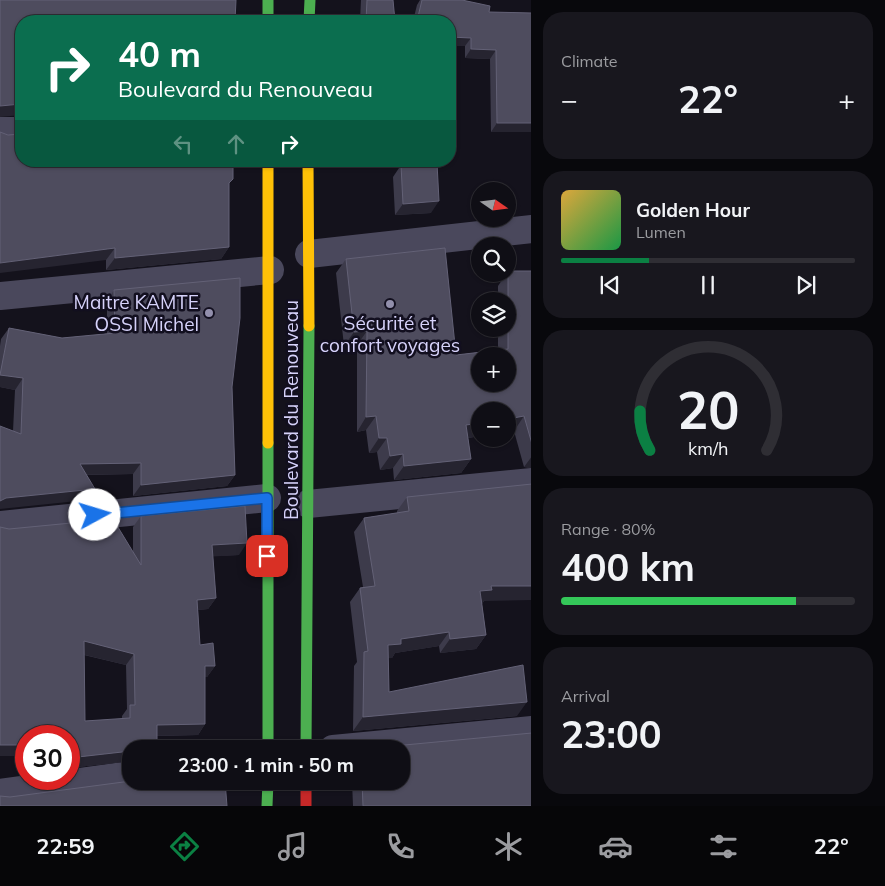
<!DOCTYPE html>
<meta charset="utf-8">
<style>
body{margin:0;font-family:Mulish,sans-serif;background:#18171e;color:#f1f3f6;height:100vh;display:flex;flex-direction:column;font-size:19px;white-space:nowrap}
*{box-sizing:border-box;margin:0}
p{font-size:16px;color:#9b9ca0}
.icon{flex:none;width:28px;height:28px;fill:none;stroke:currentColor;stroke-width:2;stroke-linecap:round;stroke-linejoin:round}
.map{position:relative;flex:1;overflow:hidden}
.sheet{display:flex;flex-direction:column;gap:12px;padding:12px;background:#08080c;width:354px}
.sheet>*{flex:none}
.guide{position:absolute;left:15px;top:15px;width:441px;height:152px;border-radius:20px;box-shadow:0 1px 4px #0004,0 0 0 1px #2f2e34;background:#0b6e4f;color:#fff;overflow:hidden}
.needle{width:32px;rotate:104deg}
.buttons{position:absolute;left:471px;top:182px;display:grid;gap:10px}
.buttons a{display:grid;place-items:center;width:45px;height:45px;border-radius:50%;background:#0f0e15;box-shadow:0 1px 4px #0004,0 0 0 1px #2f2e34;font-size:25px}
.speed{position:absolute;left:15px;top:725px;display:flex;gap:10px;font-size:25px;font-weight:700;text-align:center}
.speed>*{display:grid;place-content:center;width:65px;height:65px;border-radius:50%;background:#0f0e15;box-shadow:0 1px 4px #0004,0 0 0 1px #2f2e34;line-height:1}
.speed .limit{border:8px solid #d22;background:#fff;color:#111}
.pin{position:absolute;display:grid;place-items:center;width:42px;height:42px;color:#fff;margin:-21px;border-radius:10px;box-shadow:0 2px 8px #0006}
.me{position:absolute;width:55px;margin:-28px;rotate:84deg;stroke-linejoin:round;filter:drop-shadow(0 0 4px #0008)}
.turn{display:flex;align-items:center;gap:18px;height:105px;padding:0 20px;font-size:22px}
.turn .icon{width:65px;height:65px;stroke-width:2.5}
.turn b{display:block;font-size:35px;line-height:42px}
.lanes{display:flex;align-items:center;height:48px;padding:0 20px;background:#0003;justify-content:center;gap:25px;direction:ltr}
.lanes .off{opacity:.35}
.big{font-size:38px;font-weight:700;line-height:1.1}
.sheet .tile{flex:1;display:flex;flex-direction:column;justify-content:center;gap:8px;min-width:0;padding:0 18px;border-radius:20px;background:#18171e}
.sheet .dial{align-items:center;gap:0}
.dial svg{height:130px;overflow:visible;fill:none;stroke:#2f2e34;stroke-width:7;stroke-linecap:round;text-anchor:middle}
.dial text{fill:#f1f3f6;stroke:none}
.song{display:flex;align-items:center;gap:15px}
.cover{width:60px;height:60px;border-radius:8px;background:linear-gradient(135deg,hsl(40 70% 55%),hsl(140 70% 35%))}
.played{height:5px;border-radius:2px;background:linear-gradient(90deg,#0b8043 30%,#2f2e34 30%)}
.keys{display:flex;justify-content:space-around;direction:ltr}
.heat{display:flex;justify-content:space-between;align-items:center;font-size:28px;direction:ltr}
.charge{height:8px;border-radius:4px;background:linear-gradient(90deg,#34c759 80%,#2f2e34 0)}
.trip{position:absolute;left:122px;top:740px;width:288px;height:50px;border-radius:20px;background:#0f0e15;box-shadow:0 1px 4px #0004,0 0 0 1px #2f2e34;font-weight:700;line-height:50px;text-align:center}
.tabs{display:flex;height:80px;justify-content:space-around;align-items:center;background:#060608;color:#9b9ca0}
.tabs .icon{width:35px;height:35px}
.tabs .active{color:#0b8043}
.tabs b{font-size:22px;color:#f1f3f6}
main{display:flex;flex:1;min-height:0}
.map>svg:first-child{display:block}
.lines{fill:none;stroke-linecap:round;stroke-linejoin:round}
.street{stroke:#4a485c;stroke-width:28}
.fast{stroke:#4caf50;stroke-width:11}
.slow{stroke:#ffc107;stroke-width:11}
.jam{stroke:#c62828;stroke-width:11}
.wall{fill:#3d3b4b;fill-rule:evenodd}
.shaded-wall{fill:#262430}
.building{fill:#4e4c5e;stroke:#636176;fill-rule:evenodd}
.route-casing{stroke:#114b97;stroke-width:12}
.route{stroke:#1a73e8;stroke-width:9}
.poi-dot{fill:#928fac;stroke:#120f1f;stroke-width:2}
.labels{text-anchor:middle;stroke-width:5;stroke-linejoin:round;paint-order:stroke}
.poi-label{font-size:19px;fill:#d6d2fa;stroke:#120f1f;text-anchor:end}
.street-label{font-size:19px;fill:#d6d2fa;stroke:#120f1f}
</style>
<main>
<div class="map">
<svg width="532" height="806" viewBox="0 0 532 806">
<rect width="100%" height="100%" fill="#14121c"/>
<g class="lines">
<!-- street -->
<path class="street" d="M0 131H21
M309 254 532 229
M0 296 270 270
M308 504 532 482
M0 525 267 498
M333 749 532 730
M0 793 131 775"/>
<!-- fast -->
<path class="fast" d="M268 0V21
M309 21 310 0
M268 443V749
M306 749 309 326
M267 806 268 781"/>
<!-- slow -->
<path class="slow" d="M268 161V443
M308 161 309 326"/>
<!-- jam -->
<path class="jam" d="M306 781V806"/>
</g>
<!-- wall -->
<path class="wall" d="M361 0H393L395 21H360Z
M420 0H462L489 12 532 13V132H491L490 59 465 58V46L450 21H413L417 5Z
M1 133 229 186V247L221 259 106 270V260Z
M401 165 431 213 395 215 393 177Z
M346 259 456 355 498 350V329H508V301H498V286L506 274 532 271V468L524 467 514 431 508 432V411H480V436L468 438 471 459 461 473 394 480 393 468 380 470 377 452 369 453 366 430 357 432V345L344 346 336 273Z
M114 290 232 387 235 475 227 486 133 496V474L86 475 87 500 13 431 15 390 0 387V346L1 339 9 328 62 338 107 334V301Z
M407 497 484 601 482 604 486 635 476 649 440 653 439 646 395 653 392 658H388L389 692 517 716 353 731 354 666 357 662 350 602 360 588 363 587 354 532 364 518 397 513V511Z
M141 516 239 555 213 556 216 598 208 609 198 610 200 645 215 666 207 677H205V724L198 735 157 736 131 749V761L69 768V736H26V756H0V527L1 528 133 552V527ZM84 655 126 665 127 709 122 716V719L85 721Z
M352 781H401L532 806H353Z"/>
<!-- shaded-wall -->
<path class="shaded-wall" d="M450 37 471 38 465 46H450Z
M471 49 496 50 490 59 465 58Z
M21 104V115L0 117V106Z
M497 123H532V132H491Z
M439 201 431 213 395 215 403 204Z
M229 247 221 259 106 270 115 258Z
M115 248 106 260 0 273V263Z
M367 331 357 345 344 346 354 332Z
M0 375 23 378 15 390 0 387Z
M376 416 366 430 357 432 366 417Z
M524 416 514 431 508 432V419Z
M480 423V436L456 440 466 425Z
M379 438H387L377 452 369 453Z
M403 454 393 468 380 470 390 456Z
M532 456V468L524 467Z
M471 459 461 473 394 480 404 466Z
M141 463 133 474 72 475 80 464Z
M235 475 227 486 133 496 141 485Z
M95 489 87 500 0 509V501L6 498Z
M247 543 239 555 204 557 212 545Z
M491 586H532V600L484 601 482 604 480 591Z
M216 598 208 609 189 611 197 600Z
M449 632 439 646 395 653 392 658 378 659 388 645 401 639Z
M486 635 476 649 440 653 450 639Z
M84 641 134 654 126 665 77 653Z
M205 666H215L207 677 197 678Z
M527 702 517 716 353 731 363 717Z
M205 724 198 735 149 736 157 725Z
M0 745H26V756H0Z
M131 751V761L69 768V758Z"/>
<!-- building -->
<path class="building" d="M0 0H236L235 21H21V104L0 106Z
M367 0H393L395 21H366Z
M422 0H462L490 6 489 12 532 13V123H497L496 50 471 49V38L450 37V21H417Z
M0 132 8 135 21 134V161H233V179L229 183V247L115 258V248L0 263Z
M437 163 439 201 403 204 401 165Z
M445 248 456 355 508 349V271H532V444L524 416 508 419V411H480V423L466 425 471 459 404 466 403 454 390 456 387 438H379L376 416 366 417 367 331 354 332 346 259ZM480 356H508V384H480Z
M240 278V318L232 387 235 475 141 485V463L80 464 95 489 6 498 0 501V426L21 434 23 378 0 375 9 328 62 338 115 333 114 290Z
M532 484V586H491L492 590 480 591 486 635 450 639 449 632 401 639V644L388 645 389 692 523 665 527 702 363 717 364 652 368 651 360 588 375 586 364 518 409 511 407 497Z
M245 506 247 543 212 545 216 598 197 600 200 645 213 643 215 666H205V724L157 725V749H131V751L69 758V736H26V745H0V527L9 529 113 519 141 565V516ZM84 641 134 654 135 705H130V718L85 721Z
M532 733V806H363L362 781H401V749H362Z
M131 781H225L227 806H0V796L10 797Z"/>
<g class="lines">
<defs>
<path id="route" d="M95 515 267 498V556"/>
</defs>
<!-- route casing -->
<use href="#route" class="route-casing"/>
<!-- route -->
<use href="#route" class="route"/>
</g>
<!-- markers -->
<g class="poi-dot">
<circle cx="390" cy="304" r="5"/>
<circle cx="209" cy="313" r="5"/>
</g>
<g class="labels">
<!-- poi labels -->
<g class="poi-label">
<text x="199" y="309">Maitre KAMTE<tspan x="199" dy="22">OSSI Michel</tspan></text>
<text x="390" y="330" text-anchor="middle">Sécurité et<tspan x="390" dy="22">confort voyages</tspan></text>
</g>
<!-- street labels -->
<g class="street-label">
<text transform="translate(291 410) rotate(-90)" y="7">Boulevard du Renouveau</text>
</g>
</g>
</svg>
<div class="buttons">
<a><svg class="needle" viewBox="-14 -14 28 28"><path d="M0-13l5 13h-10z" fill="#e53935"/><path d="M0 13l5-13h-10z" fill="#9b9ca0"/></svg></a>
<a><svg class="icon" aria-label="search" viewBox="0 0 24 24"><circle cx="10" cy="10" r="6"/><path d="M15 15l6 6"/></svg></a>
<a><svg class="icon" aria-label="layers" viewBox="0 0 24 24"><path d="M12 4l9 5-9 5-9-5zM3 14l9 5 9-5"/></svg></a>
<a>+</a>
<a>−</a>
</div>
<div class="speed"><div class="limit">30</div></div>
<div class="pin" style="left:267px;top:556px;background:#d93025"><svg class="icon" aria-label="arrive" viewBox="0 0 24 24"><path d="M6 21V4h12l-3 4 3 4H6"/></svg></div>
<svg class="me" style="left:95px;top:515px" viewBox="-20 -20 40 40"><circle r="19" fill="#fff"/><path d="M0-13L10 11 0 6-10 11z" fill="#1a73e8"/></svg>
<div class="trip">23:00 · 1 min · 50 m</div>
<div class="guide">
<div class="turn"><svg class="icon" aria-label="right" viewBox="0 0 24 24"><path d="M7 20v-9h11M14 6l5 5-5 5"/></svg><div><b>40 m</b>Boulevard du Renouveau</div></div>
<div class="lanes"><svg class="icon off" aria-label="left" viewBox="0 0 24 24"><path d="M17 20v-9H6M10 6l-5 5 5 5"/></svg><svg class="icon off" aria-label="ahead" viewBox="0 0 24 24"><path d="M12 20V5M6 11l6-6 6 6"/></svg><svg class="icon" aria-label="right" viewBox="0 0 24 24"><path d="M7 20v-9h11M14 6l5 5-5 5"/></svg></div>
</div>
</div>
<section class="sheet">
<div class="tile"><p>Climate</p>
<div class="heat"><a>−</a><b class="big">22°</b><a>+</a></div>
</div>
<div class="tile">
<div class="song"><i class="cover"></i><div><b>Golden Hour</b><p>Lumen</p></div></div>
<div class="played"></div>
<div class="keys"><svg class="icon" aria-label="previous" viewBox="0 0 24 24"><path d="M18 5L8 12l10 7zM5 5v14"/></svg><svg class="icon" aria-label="pause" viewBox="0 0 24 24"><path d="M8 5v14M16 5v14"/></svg><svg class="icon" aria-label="next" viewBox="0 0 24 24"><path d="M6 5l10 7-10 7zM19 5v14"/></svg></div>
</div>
<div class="tile dial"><svg viewBox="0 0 100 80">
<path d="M14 69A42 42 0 1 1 86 69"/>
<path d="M14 69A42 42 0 0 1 8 45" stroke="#0b8043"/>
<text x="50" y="56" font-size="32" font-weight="700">20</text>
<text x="50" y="72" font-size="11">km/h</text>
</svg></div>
<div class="tile"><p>Range · 80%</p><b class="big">400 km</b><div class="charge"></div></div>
<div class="tile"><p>Arrival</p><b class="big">23:00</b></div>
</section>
</main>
<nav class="tabs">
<b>22:59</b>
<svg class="icon active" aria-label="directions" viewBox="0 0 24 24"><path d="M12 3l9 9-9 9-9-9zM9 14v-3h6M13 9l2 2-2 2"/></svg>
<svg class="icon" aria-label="music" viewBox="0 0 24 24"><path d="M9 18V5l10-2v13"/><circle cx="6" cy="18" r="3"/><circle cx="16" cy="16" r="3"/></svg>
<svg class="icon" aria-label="phone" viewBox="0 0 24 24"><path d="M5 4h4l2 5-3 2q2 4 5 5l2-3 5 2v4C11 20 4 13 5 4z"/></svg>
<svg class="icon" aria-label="climate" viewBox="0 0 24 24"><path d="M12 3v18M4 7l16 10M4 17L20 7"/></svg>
<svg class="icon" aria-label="car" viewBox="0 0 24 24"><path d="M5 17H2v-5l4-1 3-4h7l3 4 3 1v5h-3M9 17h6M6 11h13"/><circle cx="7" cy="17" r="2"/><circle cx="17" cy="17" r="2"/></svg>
<svg class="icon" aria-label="filters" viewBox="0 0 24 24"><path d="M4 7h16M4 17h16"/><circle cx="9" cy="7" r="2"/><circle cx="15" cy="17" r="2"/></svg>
<b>22°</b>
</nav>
